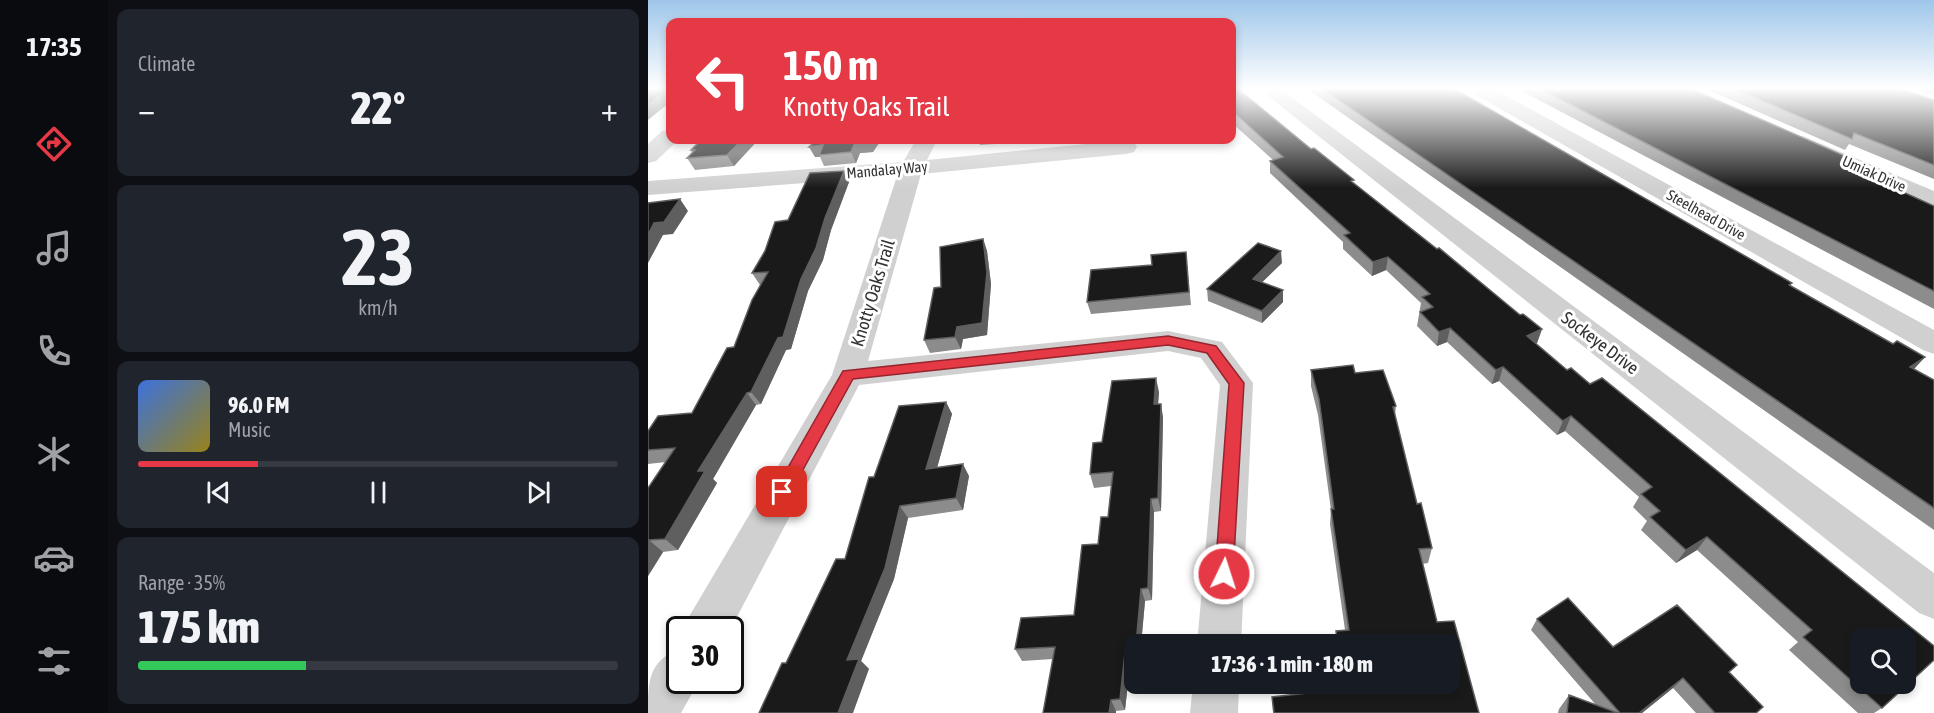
<!DOCTYPE html>
<meta charset="utf-8">
<style>
body{margin:0;font-family:"Asap Condensed",sans-serif;background:#20242c;color:#f1f3f6;height:100vh;display:flex;flex-direction:column;font-size:22px;white-space:nowrap}
*{box-sizing:border-box;margin:0}
p{font-size:20px;color:#9ea1a6}
.icon{flex:none;width:33px;height:33px;fill:none;stroke:currentColor;stroke-width:2;stroke-linecap:round;stroke-linejoin:round}
.map{position:relative;flex:1;overflow:hidden}
.drawer{display:flex;flex-direction:column;gap:9px;padding:9px;background:#0d0f14;width:540px}
.drawer>*{flex:none}
.top-card{position:absolute;left:18px;top:18px;width:570px;height:126px;border-radius:12px;box-shadow:0 3px 9px #0003;background:#e63946;color:#fff;overflow:hidden}
.tools{position:absolute;left:1202px;top:628px;display:grid;gap:12px}
.tools a{display:grid;place-items:center;width:66px;height:66px;border-radius:12px;background:#171b24;box-shadow:0 3px 9px #0003;font-size:30px}
.speed{position:absolute;left:18px;top:616px;display:flex;gap:12px;font-size:30px;font-weight:700;text-align:center}
.speed>*{display:grid;place-content:center;width:78px;height:78px;border-radius:50%;background:#171b24;box-shadow:0 3px 9px #0003;line-height:1}
.speed .limit{border:3px solid #111;border-radius:9px;background:#fff;color:#111}
.pin{position:absolute;display:grid;place-items:center;width:51px;height:51px;color:#fff;margin:-26px;border-radius:12px;box-shadow:0 3px 9px #0006}
.me{position:absolute;width:66px;margin:-33px;rotate:4deg;stroke-linejoin:round;filter:drop-shadow(0 0 4px #0008)}
.turn{display:flex;align-items:center;gap:21px;height:126px;padding:0 18px;font-size:27px}
.turn .icon{width:78px;height:78px;stroke-width:2.5}
.turn b{display:block;font-size:42px;line-height:51px}
.big{font-size:45px;font-weight:800;line-height:1.1}
.drawer .widget{flex:1;display:flex;flex-direction:column;justify-content:center;gap:9px;min-width:0;padding:0 21px;border-radius:12px;background:#20242c}
.drawer .dial{align-items:center;gap:0}
.dial b{font-size:78px;line-height:1}
.song{display:flex;align-items:center;gap:18px}
.cover{width:72px;height:72px;border-radius:9px;background:linear-gradient(135deg,hsl(220 70% 55%),hsl(50 70% 35%))}
.played{height:6px;border-radius:3px;background:linear-gradient(90deg,#e63946 25%,#363941 25%)}
.keys{display:flex;justify-content:space-around;direction:ltr}
.heat{display:flex;justify-content:space-between;align-items:center;font-size:33px;direction:ltr}
.charge{height:9px;border-radius:4px;background:linear-gradient(90deg,#34c759 35%,#363941 0)}
.trip{position:absolute;left:476px;top:634px;width:336px;height:60px;border-radius:12px;background:#171b24;box-shadow:0 3px 9px #0003;font-weight:800;line-height:60px;text-align:center}
main{display:flex;flex:1;min-height:0}
.menu{display:flex;flex-direction:column;width:108px;justify-content:space-around;align-items:center;background:#090b0e;color:#9ea1a6}
.menu .icon{width:42px;height:42px}
.menu .active{color:#e63946}
.menu b{font-size:27px;color:#f1f3f6}
.map>svg:first-child{display:block}
.lines{fill:none;stroke-linecap:round;stroke-linejoin:round}
.minor{fill:#d0d0d0;fill-rule:evenodd}
.wall{fill:#8c8c8c}
.shaded-wall{fill:#5f5f5f}
.building{fill:#1a1a1a;stroke:#5f5f5f;stroke-width:1.5;fill-rule:evenodd}
.route{fill:#e63946;stroke:#96252e;stroke-width:1.5}
.labels{text-anchor:middle;stroke-width:6;stroke-linejoin:round;paint-order:stroke}
.far-street-label{font-size:15px;fill:#333;stroke:#fff}
.street-label{font-size:18px;fill:#333;stroke:#fff}
</style>
<main>
<nav class="menu">
<b>17:35</b>
<svg class="icon active" aria-label="directions" viewBox="0 0 24 24"><path d="M12 3l9 9-9 9-9-9zM9 14v-3h6M13 9l2 2-2 2"/></svg>
<svg class="icon" aria-label="music" viewBox="0 0 24 24"><path d="M9 18V5l10-2v13"/><circle cx="6" cy="18" r="3"/><circle cx="16" cy="16" r="3"/></svg>
<svg class="icon" aria-label="phone" viewBox="0 0 24 24"><path d="M5 4h4l2 5-3 2q2 4 5 5l2-3 5 2v4C11 20 4 13 5 4z"/></svg>
<svg class="icon" aria-label="climate" viewBox="0 0 24 24"><path d="M12 3v18M4 7l16 10M4 17L20 7"/></svg>
<svg class="icon" aria-label="car" viewBox="0 0 24 24"><path d="M5 17H2v-5l4-1 3-4h7l3 4 3 1v5h-3M9 17h6M6 11h13"/><circle cx="7" cy="17" r="2"/><circle cx="17" cy="17" r="2"/></svg>
<svg class="icon" aria-label="filters" viewBox="0 0 24 24"><path d="M4 7h16M4 17h16"/><circle cx="9" cy="7" r="2"/><circle cx="15" cy="17" r="2"/></svg>
</nav>
<section class="drawer">
<div class="widget"><p>Climate</p>
<div class="heat"><a>−</a><b class="big">22°</b><a>+</a></div>
</div>
<div class="widget dial"><b>23</b><p>km/h</p></div>
<div class="widget">
<div class="song"><i class="cover"></i><div><b>96.0 FM</b><p>Music</p></div></div>
<div class="played"></div>
<div class="keys"><svg class="icon" aria-label="previous" viewBox="0 0 24 24"><path d="M18 5L8 12l10 7zM5 5v14"/></svg><svg class="icon" aria-label="pause" viewBox="0 0 24 24"><path d="M8 5v14M16 5v14"/></svg><svg class="icon" aria-label="next" viewBox="0 0 24 24"><path d="M6 5l10 7-10 7zM19 5v14"/></svg></div>
</div>
<div class="widget"><p>Range · 35%</p><b class="big">175 km</b><div class="charge"></div></div>
</section>
<div class="map">
<svg width="1286" height="713" viewBox="0 0 1286 713">
<rect width="100%" height="100%" fill="#fff"/>
<g class="lines">
<!-- minor -->
<path class="minor" d="M610 88H631L1286 573V619L1271 613Z
M821 88H844L1286 330V354L1275 350 823 92Z
M22 130V140H30L8 161 0 163V144L14 131Z
M1155 136 1286 191V207L1147 147 1144 142 1147 137Z
M268 140H289L279 160 478 140 486 142 489 147 486 152 478 154 273 174 220 361 520 331 574 342 605 383 593 645H549L572 385 553 358 520 351 211 385 82 630H36L42 615 184 375 249 176 0 195V181L255 162Z
M32 648V681H51L33 713H0C0 681 0 662 32 648Z
M545 684H591L590 713H542Z"/>
</g>
<!-- wall -->
<path class="wall" d="M584 88 872 315 894 329 889 343 888 344 919 370 942 384 1234 708 1226 713H1210L1141 650 1150 642 1049 550 1028 563 993 530 999 521 985 507 991 497 917 431 909 435 851 381 844 384 799 342 789 346 769 326 773 303 738 270 724 276 695 249V242L622 173V161L625 160 584 123Z
M658 88H805L1142 286 1245 344 1277 357 1266 369 1286 380V530Z
M868 88H1041L1193 164 1286 206V309Z
M1056 88H1251L1286 100V179L1201 144 1197 150Z
M1265 88H1286V95Z
M110 140 86 166 47 170 39 158 44 153 43 150Z
M168 140H233L225 152 212 153 208 163 176 166 172 157H167Z
M330 140H391L390 141 332 145Z
M196 171 201 182 183 230 175 260 160 291 143 349 138 350 113 404 108 405 65 479 69 483 30 550 15 552 0 576V488L18 462 0 464V431L44 413 86 347 112 285 104 273 140 220Z
M335 239 339 251 343 284 339 335 315 339 313 349 282 353 276 340 293 287Z
M634 263 614 282 635 302 614 323 560 301 559 289Z
M539 264 543 305 443 314 439 302Z
M705 365 707 373 735 370 748 406 747 415 769 504 773 503 784 548 780 563 774 564 789 622 806 621 831 713H625L624 697 693 690 692 684H801V645H687L688 631 697 630 682 524 683 510 670 415 663 386V370Z
M511 392 510 404H513L515 418 513 511 506 512 504 600 497 601 493 645H486V664L482 665 477 710 468 711 405 659 374 661 367 649 426 615 460 517 463 486 446 488 442 474 454 442Z
M298 402 304 414 289 468 321 476 315 510 260 518 246 579 213 661 221 669 138 663 197 559 226 477Z
M889 619 965 647 1081 673 1108 713H1048L1025 688 994 713H910L911 709 921 695 948 705 883 630Z"/>
<!-- shaded-wall -->
<path class="shaded-wall" d="M22 88V102L0 120V105Z
M94 140H110L86 166 79 155Z
M221 140H233L225 152 212 153 208 163 203 152 207 143Z
M175 145 171 155 172 157H167L161 147Z
M196 171 201 182 183 230 175 260 160 291 143 349 138 350 113 404 103 392 153 279Z
M32 199 40 211 25 234 15 235 0 263V235L6 223Z
M335 239 339 251 343 284 339 335 315 339 313 349 307 337 309 327Z
M633 251 634 263 605 291V279Z
M740 257 738 270 724 276 725 262Z
M635 290V302L614 323V311Z
M802 328 799 342 789 346 791 332Z
M894 329 889 343 874 350 879 336Z
M1277 357 1266 369 1262 367Z
M855 367 851 381 844 384 848 370Z
M508 378 511 392 509 418 506 404Z
M99 393 108 405 65 479 69 483 30 550 17 539 50 471Z
M298 402 304 414 285 482 278 469Z
M513 404 515 418 513 511 510 498Z
M923 416 917 431 909 435 915 421Z
M315 464 321 476 315 510 308 498Z
M503 499 506 512 504 600 500 588Z
M252 506 260 518 246 579 213 661 221 669 205 713H190L199 660Z
M1059 537 1049 550 1028 563 1038 550Z
M1 540 15 552 0 576V542Z
M493 589 497 601 493 645H488Z
M477 653 482 665 477 710 472 699Z
M1035 678 1025 688 994 713H991Z
M463 700 468 711V713H461Z"/>
<!-- building -->
<path class="building" d="M0 88H22L0 105Z
M584 88H589L663 149 666 148 706 180 703 181 789 249 791 248 872 315 875 314 894 329 879 336 919 370 923 368 942 384 954 378 1286 646V660L1234 708 1155 637 1164 630 1059 537 1038 550 1002 517 1012 511 993 494 1004 487 923 416 915 421 855 367 848 370 802 328 791 332 772 312 785 307 774 297 782 294 740 257 725 262 696 235 702 233 622 161 635 157 584 111ZM1212 639H1257V684H1212Z
M673 88H805L1144 283 1141 285 1245 344 1249 341 1277 357 1262 367 1286 380V508Z
M890 88H1041L1197 156 1193 164 1286 206V291Z
M1084 88H1251L1286 100V165L1206 133 1204 139Z
M53 140H94L79 155 39 158 47 150H43Z
M168 140H221L220 141 207 143 203 152 171 155 175 145 161 147Z
M196 171 177 218 168 248 153 279 135 337 130 338 103 392 99 393 50 471H57L17 539 1 540 0 542V488L27 448 0 450V431L10 416 44 413 79 348 86 347 104 300 120 272 104 273 117 251 127 222 140 220 162 173Z
M32 199 16 222 6 223 0 235V203Z
M335 239 339 272 334 323 309 327 307 337 276 340 286 288 293 287 292 247Z
M610 243 633 251 605 279 635 290 614 311 559 289Z
M538 252 541 292 439 302 443 270 504 265 503 255Z
M705 365 707 373 735 370 748 406 745 407 769 504 773 503 784 548 771 549 789 622 806 621 831 713H626L624 697 696 689 695 684H801V645H690L688 631 701 630 683 509H686L671 399 663 370Z
M508 378 506 404H513L510 498 503 499 500 588 493 589 488 645H486V652L477 653 472 699 463 700 461 713H395L407 647 367 649 373 618 426 615 434 545 450 544 453 517H460L465 472 442 474 445 443 454 442 464 381Z
M298 402 278 469 315 464 308 498 252 506 237 568 199 660 211 659 190 713H111L134 663H138L188 559H197L221 477H226L251 406Z
M920 598 965 647 1029 605 1089 665 1081 672 1115 707 1108 713H1067L1035 678 991 713H972L889 619Z
M921 695 970 713H919Z"/>
<!-- sky -->
<linearGradient id="sky" x2="0" y2="1"><stop stop-color="#9ec6ea"/><stop offset="0.47" stop-color="#fff"/><stop offset="1" stop-color="#fff" stop-opacity="0"/></linearGradient>
<rect width="1286" height="188" fill="url(#sky)"/>
<!-- route -->
<path class="route" d="M520 336 568 346 596 383 585 574 582 579 576 582 569 579 567 574 581 384 559 353 520 345 205 379 140 497 134 499 129 497 126 492 195 371Z"/>
<g class="labels">
<!-- far-street labels -->
<g class="far-street-label">
<text transform="translate(239 170) rotate(-5)" y="5">Mandalay Way</text>
<text transform="translate(1226 174) rotate(24)" y="5">Umiak Drive</text>
<text transform="translate(1058 215) rotate(29)" y="5">Steelhead Drive</text>
</g>
<!-- street labels -->
<g class="street-label">
<text transform="translate(225 293) rotate(-73)" y="6">Knotty Oaks Trail</text>
<text transform="translate(952 343) rotate(37)" y="6">Sockeye Drive</text>
</g>
</g>
</svg>
<div class="tools">
<a><svg class="icon" aria-label="search" viewBox="0 0 24 24"><circle cx="10" cy="10" r="6"/><path d="M15 15l6 6"/></svg></a>
</div>
<div class="speed"><div class="limit">30</div></div>
<div class="pin" style="left:134px;top:492px;background:#d93025"><svg class="icon" aria-label="arrive" viewBox="0 0 24 24"><path d="M6 21V4h12l-3 4 3 4H6"/></svg></div>
<svg class="me" style="left:576px;top:574px" viewBox="-20 -20 40 40"><circle r="17" fill="#e63946" stroke="#fff" stroke-width="3"/><path d="M0-11L8 9 0 5-8 9z" fill="#fff"/></svg>
<div class="trip">17:36 · 1 min · 180 m</div>
<div class="top-card">
<div class="turn"><svg class="icon" aria-label="left" viewBox="0 0 24 24"><path d="M17 20v-9H6M10 6l-5 5 5 5"/></svg><div><b>150 m</b>Knotty Oaks Trail</div></div>
</div>
</div>
</main>
